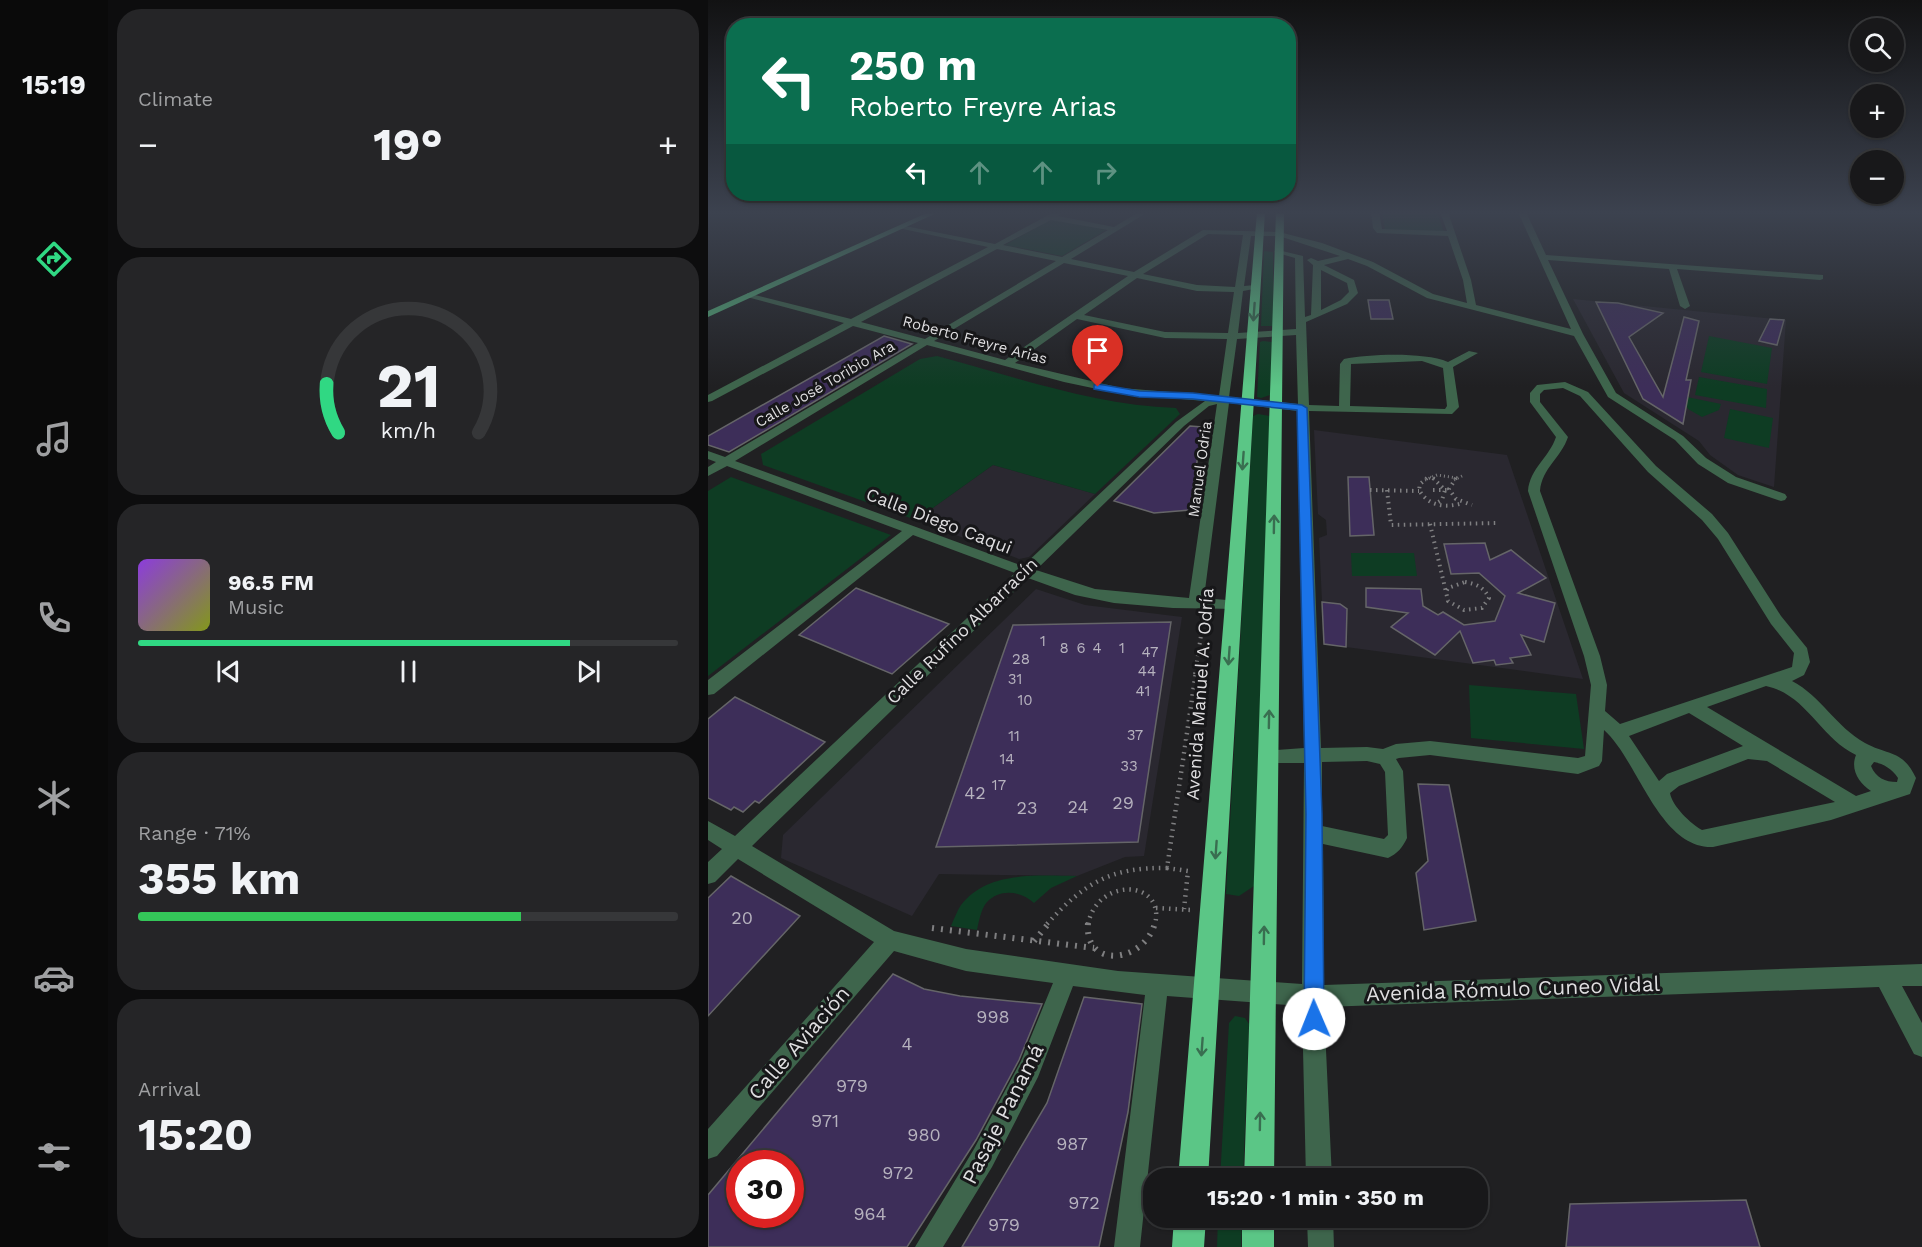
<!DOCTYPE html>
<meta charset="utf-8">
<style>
body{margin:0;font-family:"Work Sans",sans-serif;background:#252527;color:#f1f3f6;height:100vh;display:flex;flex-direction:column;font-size:22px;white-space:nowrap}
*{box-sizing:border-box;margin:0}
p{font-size:20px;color:#9fa0a2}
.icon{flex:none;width:33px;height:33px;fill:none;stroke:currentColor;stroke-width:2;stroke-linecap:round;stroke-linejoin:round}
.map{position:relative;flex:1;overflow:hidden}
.sheet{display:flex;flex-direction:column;gap:9px;padding:9px;background:#0d0d0e;width:600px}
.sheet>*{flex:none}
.guide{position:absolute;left:18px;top:18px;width:570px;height:183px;border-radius:24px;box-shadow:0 2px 4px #0004,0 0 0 2px #363739;background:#0b6e4f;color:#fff;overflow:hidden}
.controls{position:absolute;left:1142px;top:18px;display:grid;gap:12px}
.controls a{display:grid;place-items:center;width:54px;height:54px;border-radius:50%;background:#18181a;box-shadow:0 2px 4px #0004,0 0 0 2px #363739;font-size:30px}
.speed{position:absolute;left:18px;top:1150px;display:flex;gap:12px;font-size:30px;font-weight:700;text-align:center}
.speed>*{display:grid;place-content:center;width:78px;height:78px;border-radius:50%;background:#18181a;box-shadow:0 2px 4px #0004,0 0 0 2px #363739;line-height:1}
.speed .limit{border:9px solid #d22;background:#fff;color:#111}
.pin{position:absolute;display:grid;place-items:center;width:51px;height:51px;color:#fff;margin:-62px -26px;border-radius:50% 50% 50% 0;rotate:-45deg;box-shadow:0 0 6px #0007}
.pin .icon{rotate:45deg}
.me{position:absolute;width:66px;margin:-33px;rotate:359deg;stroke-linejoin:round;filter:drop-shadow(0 0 4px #0008)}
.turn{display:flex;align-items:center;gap:21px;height:126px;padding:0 24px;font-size:27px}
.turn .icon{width:78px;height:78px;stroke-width:2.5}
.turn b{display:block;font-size:42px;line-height:51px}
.lanes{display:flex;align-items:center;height:57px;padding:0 24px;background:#0003;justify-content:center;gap:30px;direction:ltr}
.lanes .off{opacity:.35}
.big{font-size:45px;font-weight:700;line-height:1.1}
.sheet .card{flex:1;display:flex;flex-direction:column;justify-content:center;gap:9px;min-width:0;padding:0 21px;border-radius:24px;background:#252527}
.sheet .dial{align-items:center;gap:0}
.dial svg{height:156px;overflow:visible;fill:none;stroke:#363739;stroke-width:7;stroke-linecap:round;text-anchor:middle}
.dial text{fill:#f1f3f6;stroke:none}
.song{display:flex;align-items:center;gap:18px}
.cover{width:72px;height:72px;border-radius:9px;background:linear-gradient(135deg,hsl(270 70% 55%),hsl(70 70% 35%))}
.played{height:6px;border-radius:3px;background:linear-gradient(90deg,#30d883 80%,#363739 80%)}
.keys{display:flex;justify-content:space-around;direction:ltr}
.heat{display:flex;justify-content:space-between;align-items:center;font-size:33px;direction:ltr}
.charge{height:9px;border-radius:4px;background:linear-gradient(90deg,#34c759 71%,#363739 0)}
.trip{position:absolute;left:435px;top:1168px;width:345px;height:60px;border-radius:24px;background:#18181a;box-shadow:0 2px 4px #0004,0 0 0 2px #363739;font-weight:700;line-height:60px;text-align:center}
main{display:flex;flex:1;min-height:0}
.menu{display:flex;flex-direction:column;width:108px;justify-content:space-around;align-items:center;background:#0a0a0a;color:#9fa0a2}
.menu .icon{width:42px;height:42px}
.menu .current{color:#30d883}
.menu b{font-size:27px;color:#f1f3f6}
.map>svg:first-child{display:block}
.built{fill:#2a2830}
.green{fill:#0e3c23}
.building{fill:#3d2e59;stroke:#656568;stroke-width:1.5;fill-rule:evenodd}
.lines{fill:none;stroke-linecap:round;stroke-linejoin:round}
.path-far3{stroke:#7f7f81;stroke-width:3;stroke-dasharray:1 3;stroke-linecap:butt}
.path-far2{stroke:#7f7f81;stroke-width:4;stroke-dasharray:1.5 4.5;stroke-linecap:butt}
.path-far1{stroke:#7f7f81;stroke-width:4.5;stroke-dasharray:1.5 5;stroke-linecap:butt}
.path{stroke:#7f7f81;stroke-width:6;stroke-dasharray:2 7;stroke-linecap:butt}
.minor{fill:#3e654c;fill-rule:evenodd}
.major{fill:#53aa76;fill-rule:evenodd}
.highway{fill:#5bc686;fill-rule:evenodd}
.oneway{stroke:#396e50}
.route{fill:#1a73e8;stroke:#114b97;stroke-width:1.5}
.labels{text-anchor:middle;stroke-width:6;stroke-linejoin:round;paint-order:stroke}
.far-street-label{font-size:15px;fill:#dfdee0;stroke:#171719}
.number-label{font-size:15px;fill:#b6b2be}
.street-label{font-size:18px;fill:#dfdee0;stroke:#171719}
.near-number-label{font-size:18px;fill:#b6b2be}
.near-street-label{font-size:21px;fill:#dfdee0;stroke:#171719}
</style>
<main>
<nav class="menu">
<b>15:19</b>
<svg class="icon current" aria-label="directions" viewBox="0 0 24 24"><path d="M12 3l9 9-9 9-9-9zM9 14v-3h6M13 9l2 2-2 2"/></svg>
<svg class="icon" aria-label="music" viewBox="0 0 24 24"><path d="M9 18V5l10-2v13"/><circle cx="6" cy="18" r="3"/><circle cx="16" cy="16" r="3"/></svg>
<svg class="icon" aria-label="phone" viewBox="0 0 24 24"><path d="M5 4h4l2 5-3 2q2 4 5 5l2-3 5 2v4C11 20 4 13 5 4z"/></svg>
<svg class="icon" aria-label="climate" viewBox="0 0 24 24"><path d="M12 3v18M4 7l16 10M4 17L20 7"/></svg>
<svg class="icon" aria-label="car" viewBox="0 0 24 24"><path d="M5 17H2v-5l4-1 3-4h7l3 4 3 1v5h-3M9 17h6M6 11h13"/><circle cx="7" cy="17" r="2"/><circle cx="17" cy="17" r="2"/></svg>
<svg class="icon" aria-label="filters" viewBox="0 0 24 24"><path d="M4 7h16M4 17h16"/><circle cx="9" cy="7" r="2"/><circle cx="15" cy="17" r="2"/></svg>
</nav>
<section class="sheet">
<div class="card"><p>Climate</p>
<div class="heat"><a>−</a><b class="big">19°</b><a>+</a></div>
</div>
<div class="card dial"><svg viewBox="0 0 100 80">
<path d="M14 69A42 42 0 1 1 86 69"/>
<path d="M14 69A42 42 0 0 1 8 44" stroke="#30d883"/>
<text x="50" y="56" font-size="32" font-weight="700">21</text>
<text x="50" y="72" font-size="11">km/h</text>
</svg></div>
<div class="card">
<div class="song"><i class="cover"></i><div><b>96.5 FM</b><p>Music</p></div></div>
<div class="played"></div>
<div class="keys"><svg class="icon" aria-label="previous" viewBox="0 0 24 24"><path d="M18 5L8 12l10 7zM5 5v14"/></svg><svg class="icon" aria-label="pause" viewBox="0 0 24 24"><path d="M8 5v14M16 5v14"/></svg><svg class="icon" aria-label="next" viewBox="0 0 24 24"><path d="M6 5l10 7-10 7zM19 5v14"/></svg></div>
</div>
<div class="card"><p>Range · 71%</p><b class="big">355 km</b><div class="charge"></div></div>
<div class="card"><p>Arrival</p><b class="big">15:20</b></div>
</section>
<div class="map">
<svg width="1214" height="1247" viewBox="0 0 1214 1247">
<rect width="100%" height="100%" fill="#202022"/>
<!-- built -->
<path class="built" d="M865 299 1078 320 1066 487 1030 475 1002 455 991 441 916 393Z
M606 430 799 455 875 679 616 644 611 538 619 535 618 520 610 514Z
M285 465 387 494 321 557 311 559 208 520Z
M328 589 377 605 474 617 436 856 417 857 369 876 231 874 204 916 73 858 75 835Z"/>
<!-- green -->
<path class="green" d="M674 212H729L736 232 677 230Z
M344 219 398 230 354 256 297 245Z
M556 251 565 252V326H553Z
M1001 336 1064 348 1059 384 993 372Z
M555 341 564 342 562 395 553 398 549 397 552 342Z
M229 356C308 377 387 405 468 408L472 414 387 494 285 465 208 520 55 465 53 454 212 359Z
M991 377 1059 389 1058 408 987 395Z
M974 396 1013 404 1011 410 994 417 980 409Z
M1022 409 1065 418 1061 448 1016 438Z
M550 414 562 416 546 886 531 896 518 894 545 416Z
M23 477 183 535 0 676V491Z
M706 553 709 576H644L643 553Z
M761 685 868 694 876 749 763 738Z
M369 876 343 888 326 903C313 891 292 888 279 902 273 909 271 921 269 930L243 926C246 919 249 911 253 905 280 870 330 876 369 876Z
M527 1016 537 1018 541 1024 535 1179H512L521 1023Z
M510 1218H534L533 1247H509Z"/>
<!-- building -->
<path class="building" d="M660 300H681L685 319H663Z
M888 302 910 303 955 313 921 337 955 397 976 317 991 321 978 380H983L975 424 935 399Z
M1062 319 1076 320 1069 345 1051 341Z
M176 336 204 344 21 452 0 445V436Z
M482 426 494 427 482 510 446 513 406 501Z
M640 477H661L666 535 642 536Z
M777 543 782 560 803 550 838 578 810 593 847 603 836 642 813 635 823 655 802 658 805 663 788 665 786 660 765 663 752 631 727 655 683 627 700 613 658 607V588L713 589 715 606 730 615 735 612 756 625 787 621 797 596 771 573 743 574 736 544Z
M148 588 241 624 184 674 91 635Z
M614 602 632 604 639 609 638 647 616 644Z
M463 622 430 842 228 847 305 625Z
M27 697 117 742 51 803 47 801 35 812 26 807 23 810 0 798V719Z
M710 784 741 785 768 921 716 930 708 873 720 861Z
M23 876 92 916 0 1016V898Z
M185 974 216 989 252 996 334 1004 311 1060 268 1140 199 1247H0V1195ZM32 1164H82V1215H32Z
M376 997 434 1004 420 1112 391 1247H254L339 1103Z
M1038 1200 1052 1247H858L862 1204Z"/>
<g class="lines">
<!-- path-far3 -->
<path class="path-far3" d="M722 477 728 480
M717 480 729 475 749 478
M746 480 756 475"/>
<!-- path-far2 -->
<path class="path-far2" d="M719 478 712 484 711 490C721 507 738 508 755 503
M725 478 737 490 734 500 727 504
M748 478 741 489 748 499 764 505
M662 490 711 491
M679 490 683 525 791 523
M725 490H739
M722 524 738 592
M757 582C768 584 776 587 781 598L774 608 756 610 740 601 738 592 740 588Z
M487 674 496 616"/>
<!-- path-far1 -->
<path class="path-far1" d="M459 868 480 871 476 909
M448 908 483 910
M339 924C376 883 403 867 459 868L488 672
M380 924C390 876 458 880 447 924"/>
<!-- path -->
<path class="path" d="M380 923C376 970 436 963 447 923
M224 928 386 948
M326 941 341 923"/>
<!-- minor -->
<path class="minor" d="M346 212H356L350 216 406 227 431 212H440L363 259 426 272 495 230 571 232 614 243 665 262 725 294 759 303 755 280 740 236 669 233 665 228 663 212H671L674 229 739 231 732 212H740L763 280 768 305 863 329 810 212H818L838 255 1115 275V279L1112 280 969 269 982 306 977 309 972 306 961 269 840 260 875 334 908 393 975 436 998 458 1028 477 1077 494 1079 497 1077 500 1073 501 1020 483 990 464 967 440 900 397 866 336 719 298 659 266 640 259 616 265 646 280 650 293 639 304 598 322 601 405 631 406 632 364 636 359C662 354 716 352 740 362L761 351 770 353 745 367 751 407 744 414 601 411 613 748 659 747 675 749 688 744 722 741 870 758 877 756 883 685 876 656 820 491C822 468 841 458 848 437L822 402V393L829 385 857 382 880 392 948 466 1004 514 1020 533 1073 616 1099 648 1102 662 1096 675 1084 681C1113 696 1128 727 1157 743 1181 756 1194 749 1208 778L1202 794 1123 820 1005 847C951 849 930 760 896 730L894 761 891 766 870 774 722 755 691 758 688 759 695 771 699 838C695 847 689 854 680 858L615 844 616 985 1214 964V986H1194L1214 1023V1057L1206 1054 1171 987 616 1007 624 1179H598L594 1006 459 996 432 1247H406L437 995 365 986 330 1077 284 1167 235 1247H207L266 1149 313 1061 345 983 258 971 186 951 9 1156 0 1159V1129L166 942 30 859 7 882 0 884V862L14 849 0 840V821L27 836 307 573 205 535 6 694 0 695V680L194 531 19 466 0 476V467L8 462 0 459V451L17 457 210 343 145 326 4 401 0 402V395L136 323 39 297V293L143 319 280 247 195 229H192V225L287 244ZM343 220 400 230 354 257 295 245ZM500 234 535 235 527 287 489 285 435 274ZM543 236H571L632 256 610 261 603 258 599 260 605 265 603 315 597 317 595 256 570 250 566 252 587 258 588 329 530 333 535 291 551 288 547 285 536 286ZM289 249 348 261 217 339 153 322ZM356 263 420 276 297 360 226 341ZM613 270 639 283 641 292 633 300 613 310ZM429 278 489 291 526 292 520 333 457 332 376 315ZM369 319 457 338 519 339 511 396 413 388 307 363ZM588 335 590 404 521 397 529 339ZM219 345 356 382 413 394 497 401 468 422 315 566 27 461ZM714 361 735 368 739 406 737 409 642 406 643 364ZM855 388 872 396 940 472 994 520 1010 539 1063 624 1086 653 1084 667 912 724 897 711 899 685 892 656 832 491C834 468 853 458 860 437L832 402V394L836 390ZM521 403 590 411 596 748 554 751 551 756 554 761 560 763H596L594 984 410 971 258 949 186 931 44 846 320 578 367 595 406 603 465 608 530 609 532 605 530 601 496 598ZM509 404 481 598 387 589 328 570 476 426 501 406ZM1058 686C1099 695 1112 738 1148 755 1142 770 1151 783 1163 791L1148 796 999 707ZM981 713 1035 746 959 774 951 781 921 736ZM1040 759 1059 761 1127 802 994 830C983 824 964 806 962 793L971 786ZM659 761 672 764 677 772 680 835 676 839 614 826V762ZM1166 762C1176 764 1184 769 1190 778L1189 782C1177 782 1168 778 1163 766Z
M599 1218H625L626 1247H600Z"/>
<!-- major -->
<path class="major" d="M221 212H231L0 317V311Z"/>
<!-- highway -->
<path class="highway" d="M549 212H557L500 1179H470Z
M568 212H576L566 1179H536Z
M466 1218H498L496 1247H464Z
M534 1218H566V1247H534Z"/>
</g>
<!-- one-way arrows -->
<defs><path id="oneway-shaft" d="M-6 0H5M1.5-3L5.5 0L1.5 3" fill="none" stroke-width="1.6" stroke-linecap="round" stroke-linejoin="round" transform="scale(1.5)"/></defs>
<g class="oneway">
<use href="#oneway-shaft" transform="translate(546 312) rotate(94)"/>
<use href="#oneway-shaft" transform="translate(535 461) rotate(94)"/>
<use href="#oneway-shaft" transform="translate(566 524) rotate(-89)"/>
<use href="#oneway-shaft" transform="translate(521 656) rotate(94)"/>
<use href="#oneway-shaft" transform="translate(561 719) rotate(-89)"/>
<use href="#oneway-shaft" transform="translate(508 850) rotate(94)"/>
<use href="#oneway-shaft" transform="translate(556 935) rotate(-89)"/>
<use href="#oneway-shaft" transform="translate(494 1047) rotate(94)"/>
<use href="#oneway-shaft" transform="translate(552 1121) rotate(-89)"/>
</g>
<!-- sky -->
<linearGradient id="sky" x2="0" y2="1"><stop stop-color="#121213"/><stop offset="0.55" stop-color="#3c424f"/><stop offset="1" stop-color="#3c424f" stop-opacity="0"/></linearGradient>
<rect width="1214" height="387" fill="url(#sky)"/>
<!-- route -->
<path class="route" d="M390 384 431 391 485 393 594 405 599 408 614 814 616 1019 613 1026 606 1029 599 1026 596 1019 598 814 589 410 485 399 431 397 386 389V385Z"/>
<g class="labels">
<!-- far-street labels -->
<g class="far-street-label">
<text transform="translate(267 340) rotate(15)" y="5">Roberto Freyre Arias</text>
<text transform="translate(117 384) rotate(-30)" y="5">Calle José Toribio Ara</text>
<text transform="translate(492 469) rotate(-82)" y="5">Manuel Odria</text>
</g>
<!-- number labels -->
<g class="number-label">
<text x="335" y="646">1</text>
<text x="356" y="653">8</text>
<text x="373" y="653">6</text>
<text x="389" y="653">4</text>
<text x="414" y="653">1</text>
<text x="442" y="657">47</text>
<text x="313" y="664">28</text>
<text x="439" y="676">44</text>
<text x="307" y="684">31</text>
<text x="435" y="696">41</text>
<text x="317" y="705">10</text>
<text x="427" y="740">37</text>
<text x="306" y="741">11</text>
<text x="299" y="764">14</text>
<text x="421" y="771">33</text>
<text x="291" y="790">17</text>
</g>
<!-- street labels -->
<g class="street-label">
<text transform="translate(231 521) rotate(21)" y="6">Calle Diego Caqui</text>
<text transform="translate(254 631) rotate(-44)" y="6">Calle Rufino Albarracín</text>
<text transform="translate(492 694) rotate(-86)" y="6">Avenida Manuel A. Odría</text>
</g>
<!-- near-number labels -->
<g class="near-number-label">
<text x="267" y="799">42</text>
<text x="415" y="809">29</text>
<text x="370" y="813">24</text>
<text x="319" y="814">23</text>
<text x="34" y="924">20</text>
<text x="285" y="1023">998</text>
<text x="199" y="1050">4</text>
<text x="144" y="1092">979</text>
<text x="117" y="1127">971</text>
<text x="216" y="1141">980</text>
<text x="364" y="1150">987</text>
<text x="190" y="1179">972</text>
<text x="376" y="1209">972</text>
<text x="162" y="1220">964</text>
<text x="296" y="1231">979</text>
</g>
<!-- near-street labels -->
<g class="near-street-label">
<text transform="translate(805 989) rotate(-2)" y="7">Avenida Rómulo Cuneo Vidal</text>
<text transform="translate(91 1043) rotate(-49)" y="7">Calle Aviación</text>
<text transform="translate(295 1114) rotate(-63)" y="7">Pasaje Panamá</text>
</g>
</g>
</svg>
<div class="controls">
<a><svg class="icon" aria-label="search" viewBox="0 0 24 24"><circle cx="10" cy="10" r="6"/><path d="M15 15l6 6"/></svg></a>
<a>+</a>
<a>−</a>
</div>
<div class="speed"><div class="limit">30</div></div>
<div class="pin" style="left:390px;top:387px;background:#d93025"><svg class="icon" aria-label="arrive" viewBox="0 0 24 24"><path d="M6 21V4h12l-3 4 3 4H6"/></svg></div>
<svg class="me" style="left:606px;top:1019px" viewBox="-20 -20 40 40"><circle r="19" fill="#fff"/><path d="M0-13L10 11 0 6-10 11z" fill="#1a73e8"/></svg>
<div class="trip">15:20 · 1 min · 350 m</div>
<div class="guide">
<div class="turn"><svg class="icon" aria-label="left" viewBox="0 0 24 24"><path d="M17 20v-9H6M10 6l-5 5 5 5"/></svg><div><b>250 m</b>Roberto Freyre Arias</div></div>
<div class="lanes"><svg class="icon" aria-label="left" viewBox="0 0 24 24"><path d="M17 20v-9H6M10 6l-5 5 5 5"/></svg><svg class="icon off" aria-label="ahead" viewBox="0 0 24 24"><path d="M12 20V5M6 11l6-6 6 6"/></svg><svg class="icon off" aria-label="ahead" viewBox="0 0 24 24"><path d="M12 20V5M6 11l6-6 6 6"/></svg><svg class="icon off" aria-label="right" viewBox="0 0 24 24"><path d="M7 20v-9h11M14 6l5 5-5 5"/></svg></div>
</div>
</div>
</main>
